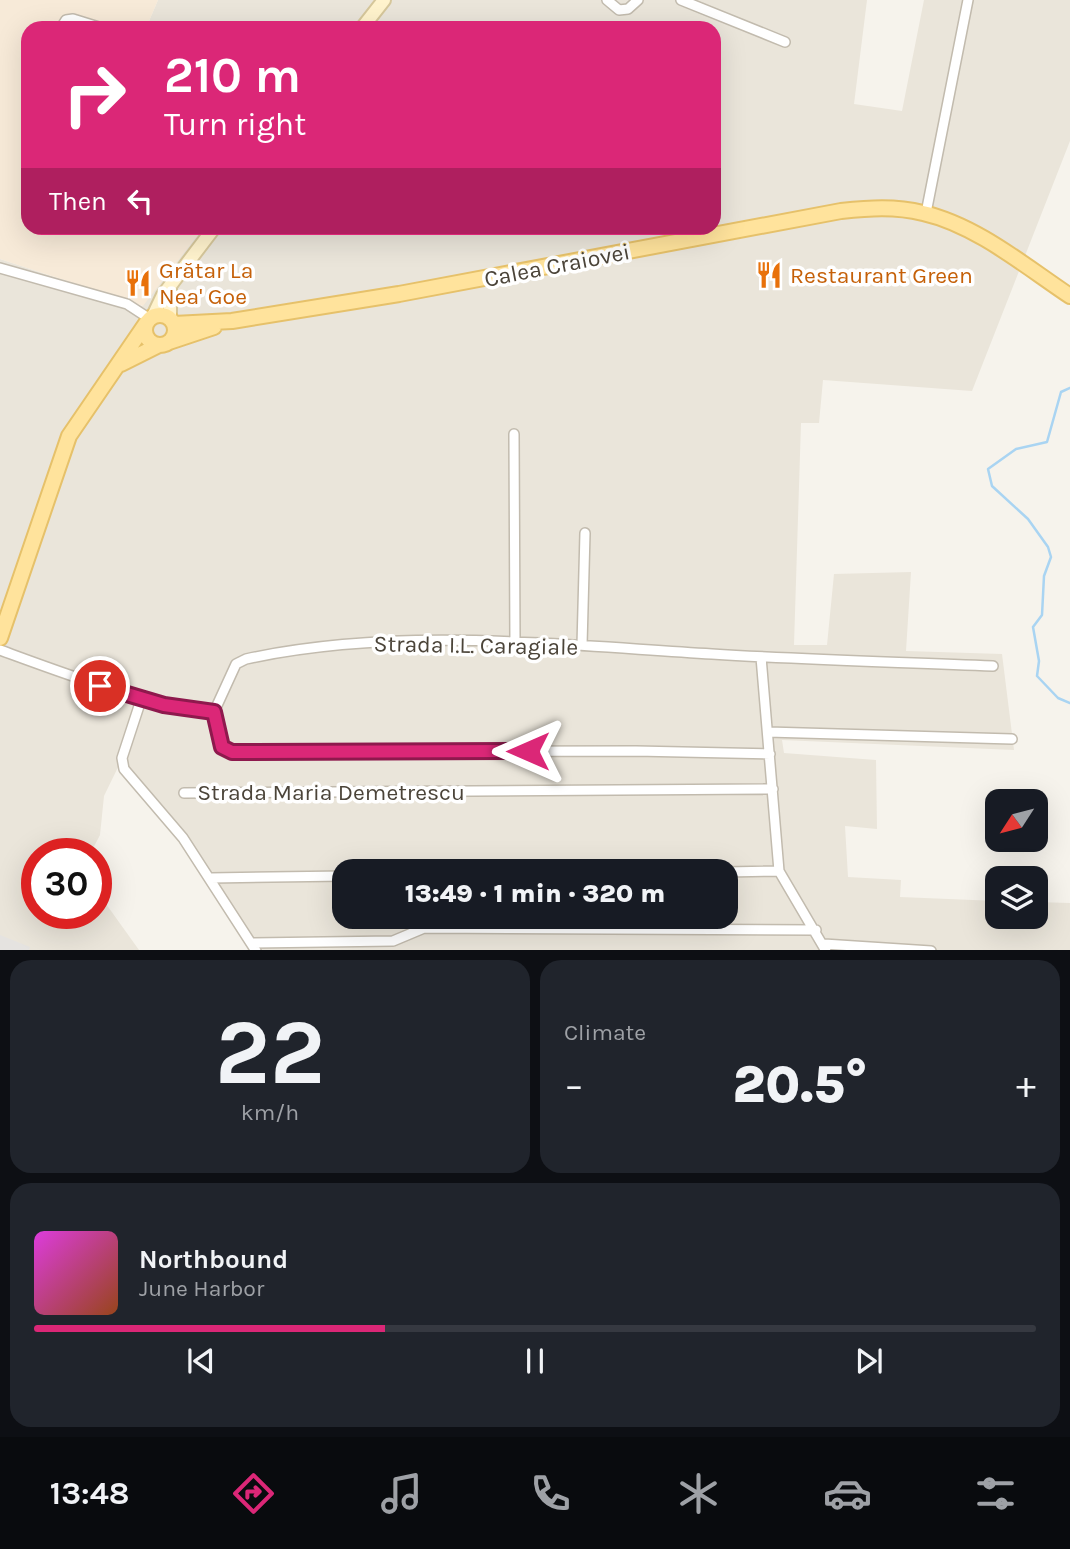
<!DOCTYPE html>
<meta charset="utf-8">
<style>
body{margin:0;font-family:Karla,sans-serif;background:#20242c;color:#f1f3f6;height:100vh;display:flex;flex-direction:column;font-size:26px;white-space:nowrap}
*{box-sizing:border-box;margin:0}
p{font-size:23px;color:#9ea1a6}
.icon{flex:none;width:38px;height:38px;fill:none;stroke:currentColor;stroke-width:2;stroke-linecap:round;stroke-linejoin:round}
.map{position:relative;height:950px;overflow:hidden}
.sheet{display:flex;flex-direction:column;gap:10px;padding:10px;background:#0d0f14;flex:1}
.sheet>*{flex:none}
.guide{position:absolute;left:21px;top:21px;width:700px;height:214px;border-radius:21px;box-shadow:0 7px 28px #0002;background:#db2777;color:#fff;overflow:hidden}
.needle{width:46px;rotate:234deg}
.buttons{position:absolute;left:985px;top:789px;display:grid;gap:14px}
.buttons a{display:grid;place-items:center;width:63px;height:63px;border-radius:14px;background:#171b24;box-shadow:0 7px 28px #0002;font-size:35px}
.speed{position:absolute;left:21px;top:838px;display:flex;gap:14px;font-size:35px;font-weight:700;text-align:center}
.speed>*{display:grid;place-content:center;width:91px;height:91px;border-radius:50%;background:#171b24;box-shadow:0 7px 28px #0002;line-height:1}
.speed .limit{border:10px solid #d22;background:#fff;color:#111}
.pin{position:absolute;display:grid;place-items:center;width:60px;height:60px;color:#fff;margin:-30px;border:4px solid #fff;border-radius:50%;box-shadow:0 2px 7px #0007}
.me{position:absolute;width:77px;margin:-38px;rotate:270deg;stroke-linejoin:round;filter:drop-shadow(0 0 5px #0008)}
.turn{display:flex;align-items:center;gap:24px;height:147px;padding:0 28px;font-size:32px}
.turn .icon{width:91px;height:91px;stroke-width:2.5}
.turn b{display:block;font-size:49px;line-height:60px}
.then{display:flex;align-items:center;height:66px;padding:0 28px;background:#0003;gap:14px;font-size:26px}
.big{font-size:52px;font-weight:800;line-height:1.1}
.sheet .tile{flex:1;display:flex;flex-direction:column;justify-content:center;gap:10px;min-width:0;padding:0 24px;border-radius:21px;background:#20242c}
.sheet .dial{align-items:center;gap:0}
.dial b{font-size:91px;line-height:1}
.song{display:flex;align-items:center;gap:21px}
.cover{width:84px;height:84px;border-radius:10px;background:linear-gradient(135deg,hsl(300 70% 55%),hsl(20 70% 35%))}
.played{height:7px;border-radius:4px;background:linear-gradient(90deg,#db2777 35%,#363941 35%)}
.keys{display:flex;justify-content:space-around;direction:ltr}
.heat{display:flex;justify-content:space-between;align-items:center;font-size:38px;direction:ltr}
.sheet .tiles{flex:1;display:grid;gap:10px;grid-template-columns:1fr 1fr}
.tile:last-child{grid-column:span 2}
.trip{position:absolute;left:332px;top:859px;width:406px;height:70px;border-radius:21px;background:#171b24;box-shadow:0 7px 28px #0002;font-weight:800;line-height:70px;text-align:center}
.dock{display:flex;height:112px;justify-content:space-around;align-items:center;background:#090b0e;color:#9ea1a6}
.dock .icon{width:49px;height:49px}
.dock .active{color:#db2777}
.dock b{font-size:32px;color:#f1f3f6}
.map>svg:first-child{display:block}
.residential{fill:#eae5da;fill-rule:evenodd}
.commercial{fill:#f7ead8}
.parking{fill:#e5e3e0}
.lines{fill:none;stroke-linecap:round;stroke-linejoin:round}
.stream{stroke:#a9d4f2;stroke-width:2.5}
.minor-casing{stroke:#c2bbae;stroke-width:12}
.secondary-casing{stroke:#d6c79b;stroke-width:16}
.primary-casing{stroke:#e6c16a;stroke-width:18}
.minor{stroke:#fff;stroke-width:9}
.secondary{stroke:#fff3cd;stroke-width:12}
.primary{stroke:#ffe39c;stroke-width:14}
.route-casing{stroke:#8e194d;stroke-width:18}
.route{stroke:#db2777;stroke-width:12}
.labels{text-anchor:middle;stroke-width:7;stroke-linejoin:round;paint-order:stroke}
.street-label{font-size:23px;fill:#4b4439;stroke:#fff}
.food-label{font-size:23px;fill:#c56008;stroke:#fff;text-anchor:start}
</style>
<div class="map">
<svg width="1070" height="951" viewBox="0 0 1070 951">
<rect width="100%" height="100%" fill="#f6f3ec"/>
<!-- residential -->
<path class="residential" d="M158 0H867L854 104 902 111 924 0H1070V141L972 391 823 380 819 423H801L794 645H827L834 574 911 572 906 651 1002 654 1014 750 782 740 784 753 876 760 877 829 845 826 848 877 901 880 900 897 997 901 998 917H1036V902L1070 903V950H256L234 912 122 759 104 796 100 835 90 854H37V914H96V890L139 950 0 951V259L142 306 203 228H714V28H146ZM345 872H726V917H345Z"/>
<!-- commercial -->
<path class="commercial" d="M0 0H158L146 28H28V228H203L143 306 0 259Z"/>
<!-- parking -->
<path class="parking" d="M0 935 30 947 29 950H0Z"/>
<g class="lines">
<!-- stream -->
<path class="stream" d="M1070 388 1061 392 1047 442 1016 449 988 469 992 486 1028 519 1048 547 1051 557 1044 576 1042 615 1033 627 1039 661 1037 676 1058 698 1070 703"/>
<defs>
<path id="minor" d="M607 0 619 10 628 9 638 0
M681 0 785 42
M61 28 66 20 73 19 102 28
M926 213 968 0
M0 268 127 304 150 319
M514 434 515 643
M582 645 585 533
M0 650C71 676 139 702 214 712L236 664 246 659C399 626 558 645 712 654 806 660 900 662 993 666
M761 657 779 871 826 951
M141 700 122 758 124 769 183 838 256 951
M214 712 222 747 232 752 636 751 770 754
M768 732 1012 739
M184 793 773 789
M726 872 779 871
M211 878 345 876
M252 943 393 941 424 928 816 930
M824 944 931 951"/>
<path id="secondary" d="M362 28 384 0
M153 316 163 295 214 228
M170 318V288"/>
<path id="primary" d="M145 330a15 15 0 1 1 30 0a15 15 0 1 1-30 0Z
M174 324 232 321 399 294 841 211C869 208 895 206 923 213 976 225 1025 266 1070 296
M169 342 214 327
M121 364 159 345
M0 638 69 436 147 322"/>
</defs>
<!-- minor casing -->
<use href="#minor" class="minor-casing"/>
<!-- secondary casing -->
<use href="#secondary" class="secondary-casing"/>
<!-- primary casing -->
<use href="#primary" class="primary-casing"/>
<!-- minor -->
<use href="#minor" class="minor"/>
<!-- secondary -->
<use href="#secondary" class="secondary"/>
<!-- primary -->
<use href="#primary" class="primary"/>
</g>
<g class="lines">
<defs>
<path id="route" d="M100 686 164 705 214 712 222 747 232 752 528 751"/>
</defs>
<!-- route casing -->
<use href="#route" class="route-casing"/>
<!-- route -->
<use href="#route" class="route"/>
</g>
<!-- icons -->
<defs>
<symbol id="restaurant-bare" viewBox="-9 -9 18 18"><path d="M-5-6h1v4h1v-4h1v4h1v-4h1v5L-1.5 .5V6h-2V.5L-5-1ZM5-6V6H3V1.5H1.5Q1.5-4 5-6Z" fill="#e8710a" stroke="#fff" stroke-width="2.5" paint-order="stroke"/></symbol>
</defs>
<g fill-rule="evenodd">
<use href="#restaurant-bare" x="750" y="256" width="38" height="38"/>
<use href="#restaurant-bare" x="119" y="264" width="38" height="38"/>
</g>
<g class="labels">
<!-- street labels -->
<g class="street-label">
<text transform="translate(557 265) rotate(-11)" y="8">Calea Craiovei</text>
<text transform="translate(476 645) rotate(1)" y="8">Strada I.L. Caragiale</text>
<text x="331" y="800">Strada Maria Demetrescu</text>
</g>
<!-- food labels -->
<g class="food-label">
<text x="159" y="278">Grătar La<tspan x="159" dy="26">Nea' Goe</tspan></text>
<text x="790" y="283">Restaurant Green</text>
</g>
</g>
</svg>
<div class="buttons">
<a><svg class="needle" viewBox="-14 -14 28 28"><path d="M0-13l5 13h-10z" fill="#e53935"/><path d="M0 13l5-13h-10z" fill="#9ea1a6"/></svg></a>
<a><svg class="icon" aria-label="layers" viewBox="0 0 24 24"><path d="M12 4l9 5-9 5-9-5zM3 14l9 5 9-5"/></svg></a>
</div>
<div class="speed"><div class="limit">30</div></div>
<div class="pin" style="left:100px;top:686px;background:#d93025"><svg class="icon" aria-label="arrive" viewBox="0 0 24 24"><path d="M6 21V4h12l-3 4 3 4H6"/></svg></div>
<svg class="me" style="left:528px;top:751px" viewBox="-20 -20 40 40"><path d="M0-17L14 15 0 8-14 15z" fill="#db2777" stroke="#fff" stroke-width="4"/></svg>
<div class="trip">13:49 · 1 min · 320 m</div>
<div class="guide">
<div class="turn"><svg class="icon" aria-label="right" viewBox="0 0 24 24"><path d="M7 20v-9h11M14 6l5 5-5 5"/></svg><div><b>210 m</b>Turn right</div></div>
<div class="then">Then<svg class="icon" aria-label="left" viewBox="0 0 24 24"><path d="M17 20v-9H6M10 6l-5 5 5 5"/></svg></div>
</div>
</div>
<section class="sheet">
<div class="tiles">
<div class="tile dial"><b>22</b><p>km/h</p></div>
<div class="tile"><p>Climate</p>
<div class="heat"><a>−</a><b class="big">20.5°</b><a>+</a></div>
</div>
<div class="tile">
<div class="song"><i class="cover"></i><div><b>Northbound</b><p>June Harbor</p></div></div>
<div class="played"></div>
<div class="keys"><svg class="icon" aria-label="previous" viewBox="0 0 24 24"><path d="M18 5L8 12l10 7zM5 5v14"/></svg><svg class="icon" aria-label="pause" viewBox="0 0 24 24"><path d="M8 5v14M16 5v14"/></svg><svg class="icon" aria-label="next" viewBox="0 0 24 24"><path d="M6 5l10 7-10 7zM19 5v14"/></svg></div>
</div>
</div>
</section>
<nav class="dock">
<b>13:48</b>
<svg class="icon active" aria-label="directions" viewBox="0 0 24 24"><path d="M12 3l9 9-9 9-9-9zM9 14v-3h6M13 9l2 2-2 2"/></svg>
<svg class="icon" aria-label="music" viewBox="0 0 24 24"><path d="M9 18V5l10-2v13"/><circle cx="6" cy="18" r="3"/><circle cx="16" cy="16" r="3"/></svg>
<svg class="icon" aria-label="phone" viewBox="0 0 24 24"><path d="M5 4h4l2 5-3 2q2 4 5 5l2-3 5 2v4C11 20 4 13 5 4z"/></svg>
<svg class="icon" aria-label="climate" viewBox="0 0 24 24"><path d="M12 3v18M4 7l16 10M4 17L20 7"/></svg>
<svg class="icon" aria-label="car" viewBox="0 0 24 24"><path d="M5 17H2v-5l4-1 3-4h7l3 4 3 1v5h-3M9 17h6M6 11h13"/><circle cx="7" cy="17" r="2"/><circle cx="17" cy="17" r="2"/></svg>
<svg class="icon" aria-label="filters" viewBox="0 0 24 24"><path d="M4 7h16M4 17h16"/><circle cx="9" cy="7" r="2"/><circle cx="15" cy="17" r="2"/></svg>
</nav>
